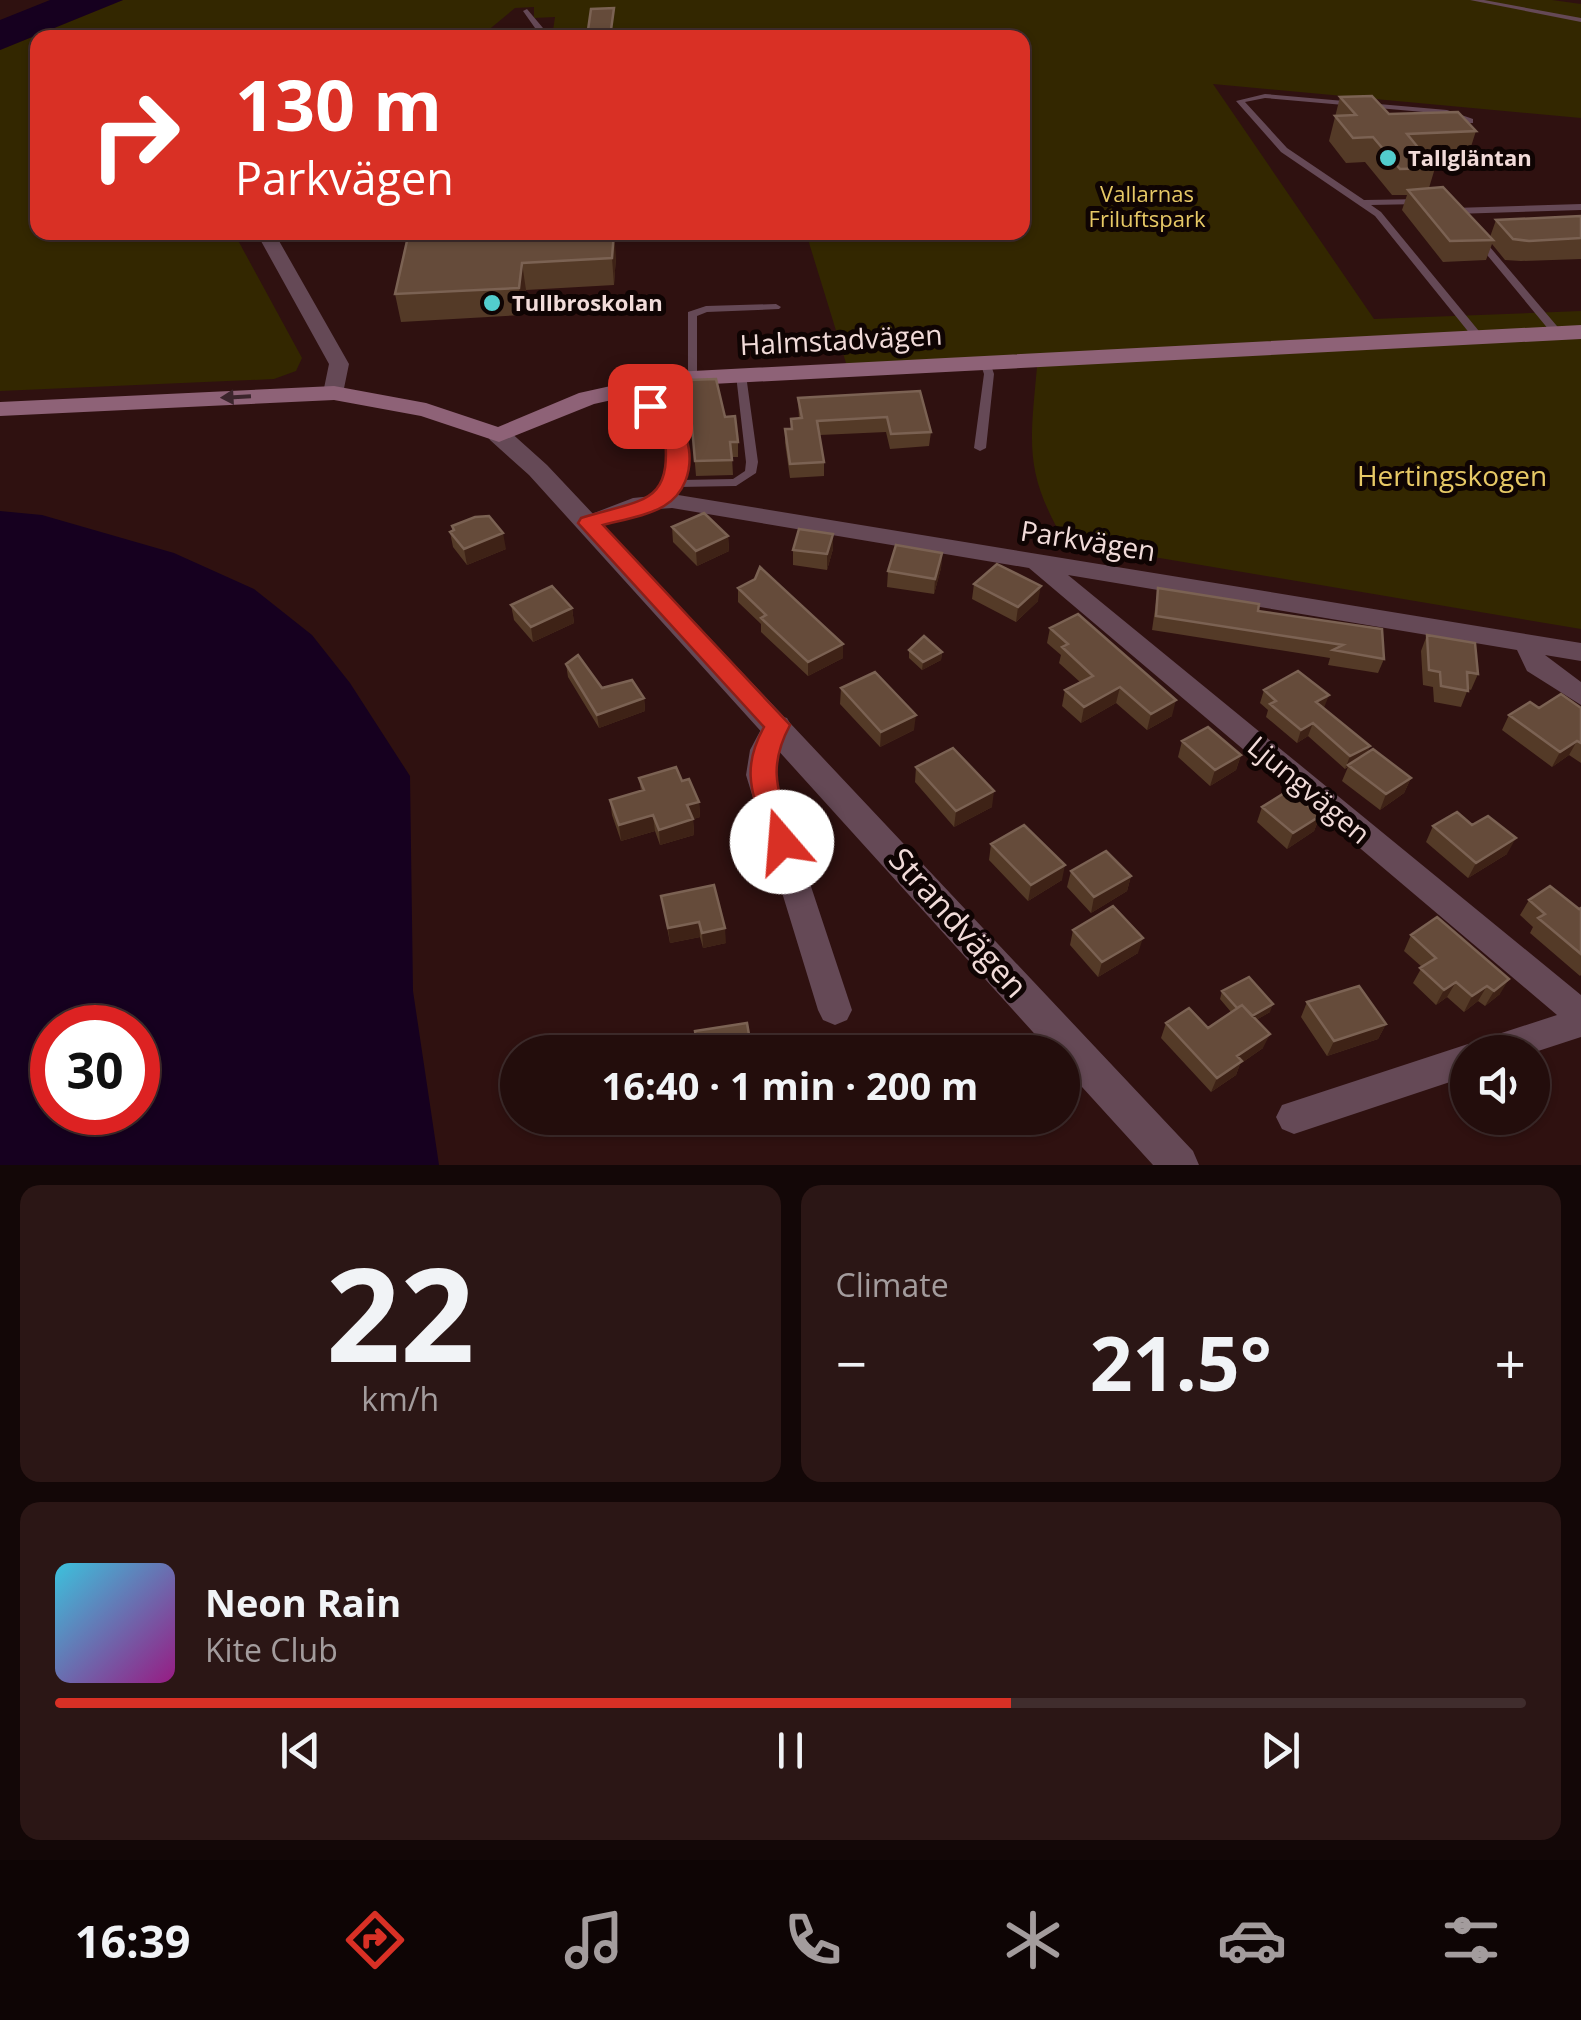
<!DOCTYPE html>
<meta charset="utf-8">
<style>
body{margin:0;font-family:"Open Sans",sans-serif;background:#2b1615;color:#f1f3f6;height:100vh;display:flex;flex-direction:column;font-size:38px;white-space:nowrap}
*{box-sizing:border-box;margin:0}
p{font-size:32px;color:#a39c9d}
.icon{flex:none;width:55px;height:55px;fill:none;stroke:currentColor;stroke-width:2;stroke-linecap:round;stroke-linejoin:round}
.map{position:relative;height:1165px;overflow:hidden}
.panel{display:flex;flex-direction:column;gap:20px;padding:20px;background:#130707;flex:1}
.panel>*{flex:none}
.guide{position:absolute;left:30px;top:30px;width:1000px;height:210px;border-radius:20px;box-shadow:0 2px 8px #0004,0 0 0 2px #402d2d;background:#d93025;color:#fff;overflow:hidden}
.controls{position:absolute;left:1450px;top:1035px;display:grid;gap:20px}
.controls a{display:grid;place-items:center;width:100px;height:100px;border-radius:50%;background:#230d0c;box-shadow:0 2px 8px #0004,0 0 0 2px #402d2d;font-size:50px}
.speed{position:absolute;left:30px;top:1005px;display:flex;gap:20px;font-size:50px;font-weight:700;text-align:center}
.speed>*{display:grid;place-content:center;width:130px;height:130px;border-radius:50%;background:#230d0c;box-shadow:0 2px 8px #0004,0 0 0 2px #402d2d;line-height:1}
.speed .limit{border:15px solid #d22;background:#fff;color:#111}
.pin{position:absolute;display:grid;place-items:center;width:85px;height:85px;color:#fff;margin:-42px;border-radius:20px;box-shadow:0 5px 15px #0006}
.me{position:absolute;width:110px;margin:-55px;rotate:342deg;stroke-linejoin:round;filter:drop-shadow(0 0 8px #0008)}
.turn{display:flex;align-items:center;gap:35px;height:210px;padding:0 40px;font-size:45px}
.turn .icon{width:130px;height:130px;stroke-width:2.5}
.turn b{display:block;font-size:70px;line-height:85px}
.big{font-size:75px;font-weight:700;line-height:1.1}
.panel .card{flex:1;display:flex;flex-direction:column;justify-content:center;gap:15px;min-width:0;padding:0 35px;border-radius:20px;background:#2b1615}
.panel .dial{align-items:center;gap:0}
.dial b{font-size:130px;line-height:1}
.song{display:flex;align-items:center;gap:30px}
.cover{width:120px;height:120px;border-radius:15px;background:linear-gradient(135deg,hsl(190 70% 55%),hsl(310 70% 35%))}
.played{height:10px;border-radius:5px;background:linear-gradient(90deg,#d93025 65%,#402d2d 65%)}
.keys{display:flex;justify-content:space-around;direction:ltr}
.heat{display:flex;justify-content:space-between;align-items:center;font-size:55px;direction:ltr}
.panel .tiles{flex:1;display:grid;gap:20px;grid-template-columns:1fr 1fr}
.card:last-child{grid-column:span 2}
.trip{position:absolute;left:500px;top:1035px;width:580px;height:100px;border-radius:50px;background:#230d0c;box-shadow:0 2px 8px #0004,0 0 0 2px #402d2d;font-weight:700;line-height:100px;text-align:center}
.tab-bar{display:flex;height:160px;justify-content:space-around;align-items:center;background:#0e0505;color:#a39c9d}
.tab-bar .icon{width:70px;height:70px}
.tab-bar .selected{color:#d93025}
.tab-bar b{font-size:45px;color:#f1f3f6}
.map>svg:first-child{display:block}
.green{fill:#332700}
.water{fill:#16001f;fill-rule:evenodd}
.lines{fill:none;stroke-linecap:round;stroke-linejoin:round}
.service{fill:#654956;fill-rule:evenodd}
.minor{fill:#654956;fill-rule:evenodd}
.tertiary{fill:#654956;fill-rule:evenodd}
.secondary{fill:#8e6277;fill-rule:evenodd}
.wall{fill:#543a27}
.shaded-wall{fill:#3e2216}
.building{fill:#654b3a;stroke:#7b6253;stroke-width:2.5}
.oneway{fill:#3b252c}
.route{fill:#d93025;stroke:#8d1f18;stroke-width:2.5}
.poi-dot{fill:#52cdcd;stroke:#0f0403;stroke-width:4}
.labels{text-anchor:middle;stroke-width:10;stroke-linejoin:round;paint-order:stroke}
.far-poi-label{font-size:22px;font-weight:bold;fill:#f1dbd9;stroke:#0f0403;text-anchor:start}
.far-park-label{font-size:22px;fill:#e7c966;stroke:#0f0403}
.street-label{font-size:28px;fill:#f1dbd9;stroke:#0f0403}
.park-label{font-size:28px;fill:#e7c966;stroke:#0f0403}
.near-street-label{font-size:32px;fill:#f1dbd9;stroke:#0f0403}
</style>
<div class="map">
<svg width="1581" height="1165" viewBox="0 0 1581 1165">
<rect width="100%" height="100%" fill="#2f1110"/>
<!-- green -->
<path class="green" d="M123 0H1552L1581 4V118L1213 84 1374 319 1581 311V629L1065 542C1024 472 1030 445 1037 367L850 376 806 233 1022 232V38L552 37 555 17 534 18V7L515 8 480 37 38 38V232L234 233 302 358 296 371 274 379 0 391V50Z"/>
<!-- water -->
<path class="water" d="M50 0H123L0 50V20Z
M0 511 42 515 174 553 254 589 312 635 350 683 410 776 413 991 439 1165H0ZM52 1028H138V1112H52Z"/>
<g class="lines">
<!-- service -->
<path class="service" d="M1470 0H1484L1581 18V22Z
M527 9 543 28 534 38H527L535 28 523 11Z
M1265 94 1447 110 1473 119V123H1470L1446 114 1265 98 1245 102 1287 148 1364 200 1423 199 1424 201 1420 204 1371 205 1381 212 1483 336V340H1475L1375 216 1281 152 1236 101Z
M1581 204V210L1454 214 1450 211 1454 208Z
M1481 239 1484 240 1562 332V336H1554L1478 244 1476 242Z
M776 304 781 307 779 309 707 312 697 316V378L692 381 688 380V312L706 306Z
M985 359 990 362 994 374 986 448 980 451 974 448 984 374 980 362Z
M741 372 746 375 758 462 756 473 736 486 678 487 660 505H652L650 502 652 499 669 483 673 466 669 429 624 385 625 383H633L680 428 685 466 682 480 733 479 745 471 746 462 736 375Z"/>
<!-- minor -->
<path class="minor" d="M256 232H274L349 364 342 398 334 399 323 393 329 364Z
M672 494 1581 643V661L1545 655 1581 682V705L1527 671 1517 650 1068 575 1581 995V1037L1532 1053 1468 1052V1076L1294 1134 1282 1129 1276 1117 1282 1105 1468 1044 1474 1047 1477 1041 1557 1015 1029 568 672 508 644 510 589 531 577 523 581 518 633 498Z
M777 715 787 718 791 725 778 750 774 775 852 1010 847 1020 835 1025 823 1020 818 1010 746 775 750 750 767 718Z"/>
<!-- tertiary -->
<path class="tertiary" d="M499 428 508 430 547 465 1193 1151 1199 1165H1153L1062 1065V1052H1051L529 475 490 440 487 435 490 430Z"/>
<!-- secondary -->
<path class="secondary" d="M1581 325V339L674 386 594 404 499 442 421 416 334 400 0 416V402L334 386 426 403 498 427 579 393 674 372Z"/>
</g>
<!-- wall -->
<path class="wall" d="M1340 97 1389 114 1476 131 1468 156 1427 158 1435 168 1429 188 1490 237 1496 220 1581 216V259L1521 261 1505 260 1492 244 1486 260 1443 262 1402 210 1407 195H1392L1365 162 1346 163 1329 141Z
M336 232H529L528 235 616 256 614 285 526 290 523 315 401 322 395 294 407 240 338 241Z
M688 380 738 442V457H732L733 475 696 476Z
M920 391 931 432 929 446 890 449 886 432 820 435 824 462V476L790 478 785 443V429H791V419H799L798 398Z
M452 526 506 549 467 565 453 547 450 532 453 531Z
M672 527 728 536 729 551 697 566 673 542Z
M833 534V549L827 570 793 565V550Z
M942 553 941 568 934 594 887 587 888 571Z
M974 584 1038 601 1016 622 972 599Z
M738 588 843 658 808 676 761 632V624L738 602Z
M1158 588 1258 611 1384 659 1378 673 1328 665 1330 658 1152 630Z
M511 605 572 608 574 623 533 642 514 620Z
M1050 628 1172 716 1147 730 1116 703 1081 723 1062 706 1065 690 1080 682 1059 663 1061 655 1047 643Z
M1427 635 1478 674 1471 690 1468 689 1461 707 1434 702 1433 687 1423 685 1421 651Z
M909 650 942 652 941 660 922 670 909 658Z
M566 664 602 688 644 698 645 711 599 728 568 677Z
M841 688 914 730 880 747 840 704Z
M1264 690 1324 708 1370 746 1367 753 1411 778 1404 793 1380 810 1342 781 1348 767 1345 769 1308 736 1297 743 1266 717 1268 710 1260 703Z
M1539 708H1581V763L1569 755 1552 767 1502 730 1509 715Z
M1182 741 1241 755 1236 770 1210 786 1178 757Z
M916 767 992 807 954 827 915 782Z
M639 778 682 781 699 802 700 817 693 819 694 835 660 845 655 831 621 841 612 815 610 800 641 791Z
M1262 807 1320 816 1314 831 1287 849 1257 822Z
M1433 826 1507 854 1468 878 1426 842Z
M991 844 1062 880 1028 901 989 860Z
M1071 871 1131 876 1127 891 1091 913 1067 887Z
M661 896 726 943 703 948 700 937 670 943Z
M1529 900 1579 909 1581 908V975L1580 976 1530 933 1533 927 1520 915Z
M1073 930 1138 953 1098 977 1070 945Z
M1411 935 1500 994 1485 1006 1478 1001 1464 1012 1447 997 1436 1005 1413 983 1422 967 1404 951Z
M1222 991 1270 1012 1256 1020 1263 1048 1240 1064 1236 1075 1211 1092 1161 1038 1166 1023 1208 1028 1231 1012 1220 999Z
M1307 1002 1386 1024 1378 1039 1327 1056 1301 1017Z"/>
<!-- shaded-wall -->
<path class="shaded-wall" d="M614 232 616 256 614 285 612 258Z
M522 263 526 290 523 315 519 288Z
M503 533 506 549 467 565 464 549Z
M833 534V549L827 570V554Z
M728 536 729 551 697 566 696 551Z
M942 553 941 568 934 594 935 579Z
M1041 586 1038 601 1016 622 1018 607Z
M572 608 574 623 533 642 531 627Z
M843 644V658L808 676V662Z
M942 652 941 660 922 670 923 662Z
M1120 687 1116 703 1081 723 1084 707Z
M1329 695 1324 708 1311 715 1316 702Z
M644 698 645 711 599 728 597 715Z
M1176 700 1172 716 1147 730 1151 714Z
M916 715 914 730 880 747 881 732Z
M1313 723 1308 736 1297 743 1301 730Z
M1577 741 1569 755 1552 767 1560 752Z
M1370 746 1365 758 1348 765 1345 769 1350 756Z
M1241 755 1236 770 1210 786 1215 770Z
M1411 778 1404 793 1380 810 1386 794Z
M994 791 992 807 954 827 956 811Z
M699 802 700 817 688 821 687 805Z
M653 815 655 831 621 841 619 825Z
M1320 816 1314 831 1287 849 1293 833Z
M693 819 694 835 660 845 659 830Z
M1516 838 1507 854 1468 878 1476 863Z
M1065 865 1062 880 1028 901 1031 885Z
M1131 876 1127 891 1091 913 1094 897Z
M699 922 700 937 670 943 668 928Z
M725 928 726 943 703 948 702 933Z
M1143 938 1138 953 1098 977 1102 962Z
M1509 979 1500 994 1485 1006 1494 991Z
M1456 982 1447 997 1436 1005 1444 990Z
M1487 986 1478 1001 1464 1012 1472 996Z
M1273 1004 1270 1012 1244 1027 1247 1019Z
M1386 1024 1378 1039 1327 1056 1334 1041Z
M1270 1034 1263 1048 1240 1064 1236 1075 1211 1092 1217 1078 1237 1056Z"/>
<!-- building -->
<path class="building" d="M614 8 610 37H587L591 9Z
M1372 96 1389 114 1458 112 1476 131 1407 134 1435 168 1400 169 1373 137 1353 138 1335 116 1356 115 1340 97Z
M1443 187 1493 240 1450 241 1408 190Z
M1581 216V238L1529 241 1513 239 1496 220Z
M409 232H523V235L564 232H614L612 258 522 263 519 288 395 294Z
M716 379 725 417 735 416 738 442H730L732 460 695 461 688 380Z
M920 391 931 432 891 434 887 417 817 421 824 462 790 464 785 429H792L791 419 802 418 798 398Z
M704 513 728 536 696 551 672 527Z
M489 516 503 533 464 549 450 532 454 530 452 526 475 517Z
M799 529 833 534 827 554 793 550Z
M896 545 942 553 935 579 888 571Z
M997 564 1041 586 1018 607 974 584Z
M760 567 843 644 808 662 761 618 766 615 738 588 755 579Z
M552 586 572 608 531 627 511 605Z
M1158 588 1259 604 1258 611 1382 629 1384 659 1333 650 1343 645 1156 616Z
M1078 614 1176 700 1151 714 1120 687 1084 707 1065 690 1093 676 1062 647 1068 644 1050 628Z
M1427 635 1475 643 1478 674 1467 672 1468 691 1441 686 1440 672 1429 670Z
M924 636 942 652 923 662 909 650Z
M578 655 602 688 632 680 644 698 597 715 566 664Z
M1298 671 1329 695 1316 702 1370 746 1350 756 1313 723 1301 730 1270 704 1276 701 1264 690Z
M875 672 916 715 881 732 841 688Z
M1561 694 1581 708V743L1577 741 1560 752 1509 715 1530 702 1539 708Z
M1208 727 1241 755 1215 770 1182 741Z
M953 748 994 791 956 811 916 767Z
M1373 749 1411 778 1386 794 1348 765Z
M676 767 682 781 689 779 699 802 687 805 693 819 659 830 653 815 619 825 610 800 644 790 639 778Z
M1289 790 1320 816 1293 833 1262 807Z
M1457 812 1472 825 1488 816 1516 838 1476 863 1433 826Z
M1024 825 1065 865 1031 885 991 844Z
M1106 851 1131 876 1094 897 1071 871Z
M714 885 725 928 702 933 699 922 668 928 661 896Z
M1550 886 1579 909 1581 908V954L1538 918 1545 914 1529 900Z
M1113 906 1143 938 1102 962 1073 930Z
M1437 917 1509 979 1494 991 1487 986 1472 996 1456 982 1444 990 1420 968 1436 958 1411 935Z
M1249 977 1273 1004 1252 1016 1242 1005 1237 1008 1222 991Z
M1359 986 1386 1024 1334 1041 1307 1002Z
M1242 1005 1270 1034 1237 1056 1242 1061 1217 1078 1166 1023 1189 1008 1208 1028Z
M747 1023 752 1052H698L695 1031Z"/>
<!-- one-way arrows -->
<defs><path id="oneway-solid" d="M-6-.8H1V-3.2L6.5 0L1 3.2V.8H-6Z" transform="scale(2.5)"/></defs>
<use class="oneway" href="#oneway-solid" transform="translate(236 397) rotate(177)"/>
<!-- route -->
<path class="route" d="M650 401C694 413 705 482 664 506 647 516 622 520 603 525L790 725C765 772 780 794 795 842L791 849H772L768 842C754 796 739 772 764 727L578 523 581 518C645 498 674 506 664 428L640 406Z"/>
<!-- markers -->
<g class="poi-dot">
<circle cx="1388" cy="158" r="10"/>
<circle cx="492" cy="303" r="10"/>
</g>
<g class="labels">
<!-- far-poi labels -->
<g class="far-poi-label">
<text x="1408" y="166">Tallgläntan</text>
<text x="512" y="311">Tullbroskolan</text>
</g>
<!-- far-park labels -->
<g class="far-park-label">
<text x="1147" y="202">Vallarnas<tspan x="1147" dy="25">Friluftspark</tspan></text>
</g>
<!-- street labels -->
<g class="street-label">
<text transform="translate(841 340) rotate(-3)" y="10">Halmstadvägen</text>
<text transform="translate(1088 541) rotate(9)" y="10">Parkvägen</text>
<text transform="translate(1309 790) rotate(40)" y="10">Ljungvägen</text>
</g>
<!-- park labels -->
<g class="park-label">
<text x="1452" y="486">Hertingskogen</text>
</g>
<!-- near-street labels -->
<g class="near-street-label">
<text transform="translate(958 923) rotate(48)" y="11">Strandvägen</text>
</g>
</g>
</svg>
<div class="controls">
<a><svg class="icon" aria-label="sound" viewBox="0 0 24 24"><path d="M4 9h4l5-4v14l-5-4H4zM17 9q2 3 0 6"/></svg></a>
</div>
<div class="speed"><div class="limit">30</div></div>
<div class="pin" style="left:650px;top:406px;background:#d93025"><svg class="icon" aria-label="arrive" viewBox="0 0 24 24"><path d="M6 21V4h12l-3 4 3 4H6"/></svg></div>
<svg class="me" style="left:782px;top:842px" viewBox="-20 -20 40 40"><circle r="19" fill="#fff"/><path d="M0-13L10 11 0 6-10 11z" fill="#d93025"/></svg>
<div class="trip">16:40 · 1 min · 200 m</div>
<div class="guide">
<div class="turn"><svg class="icon" aria-label="right" viewBox="0 0 24 24"><path d="M7 20v-9h11M14 6l5 5-5 5"/></svg><div><b>130 m</b>Parkvägen</div></div>
</div>
</div>
<section class="panel">
<div class="tiles">
<div class="card dial"><b>22</b><p>km/h</p></div>
<div class="card"><p>Climate</p>
<div class="heat"><a>−</a><b class="big">21.5°</b><a>+</a></div>
</div>
<div class="card">
<div class="song"><i class="cover"></i><div><b>Neon Rain</b><p>Kite Club</p></div></div>
<div class="played"></div>
<div class="keys"><svg class="icon" aria-label="previous" viewBox="0 0 24 24"><path d="M18 5L8 12l10 7zM5 5v14"/></svg><svg class="icon" aria-label="pause" viewBox="0 0 24 24"><path d="M8 5v14M16 5v14"/></svg><svg class="icon" aria-label="next" viewBox="0 0 24 24"><path d="M6 5l10 7-10 7zM19 5v14"/></svg></div>
</div>
</div>
</section>
<nav class="tab-bar">
<b>16:39</b>
<svg class="icon selected" aria-label="directions" viewBox="0 0 24 24"><path d="M12 3l9 9-9 9-9-9zM9 14v-3h6M13 9l2 2-2 2"/></svg>
<svg class="icon" aria-label="music" viewBox="0 0 24 24"><path d="M9 18V5l10-2v13"/><circle cx="6" cy="18" r="3"/><circle cx="16" cy="16" r="3"/></svg>
<svg class="icon" aria-label="phone" viewBox="0 0 24 24"><path d="M5 4h4l2 5-3 2q2 4 5 5l2-3 5 2v4C11 20 4 13 5 4z"/></svg>
<svg class="icon" aria-label="climate" viewBox="0 0 24 24"><path d="M12 3v18M4 7l16 10M4 17L20 7"/></svg>
<svg class="icon" aria-label="car" viewBox="0 0 24 24"><path d="M5 17H2v-5l4-1 3-4h7l3 4 3 1v5h-3M9 17h6M6 11h13"/><circle cx="7" cy="17" r="2"/><circle cx="17" cy="17" r="2"/></svg>
<svg class="icon" aria-label="filters" viewBox="0 0 24 24"><path d="M4 7h16M4 17h16"/><circle cx="9" cy="7" r="2"/><circle cx="15" cy="17" r="2"/></svg>
</nav>
